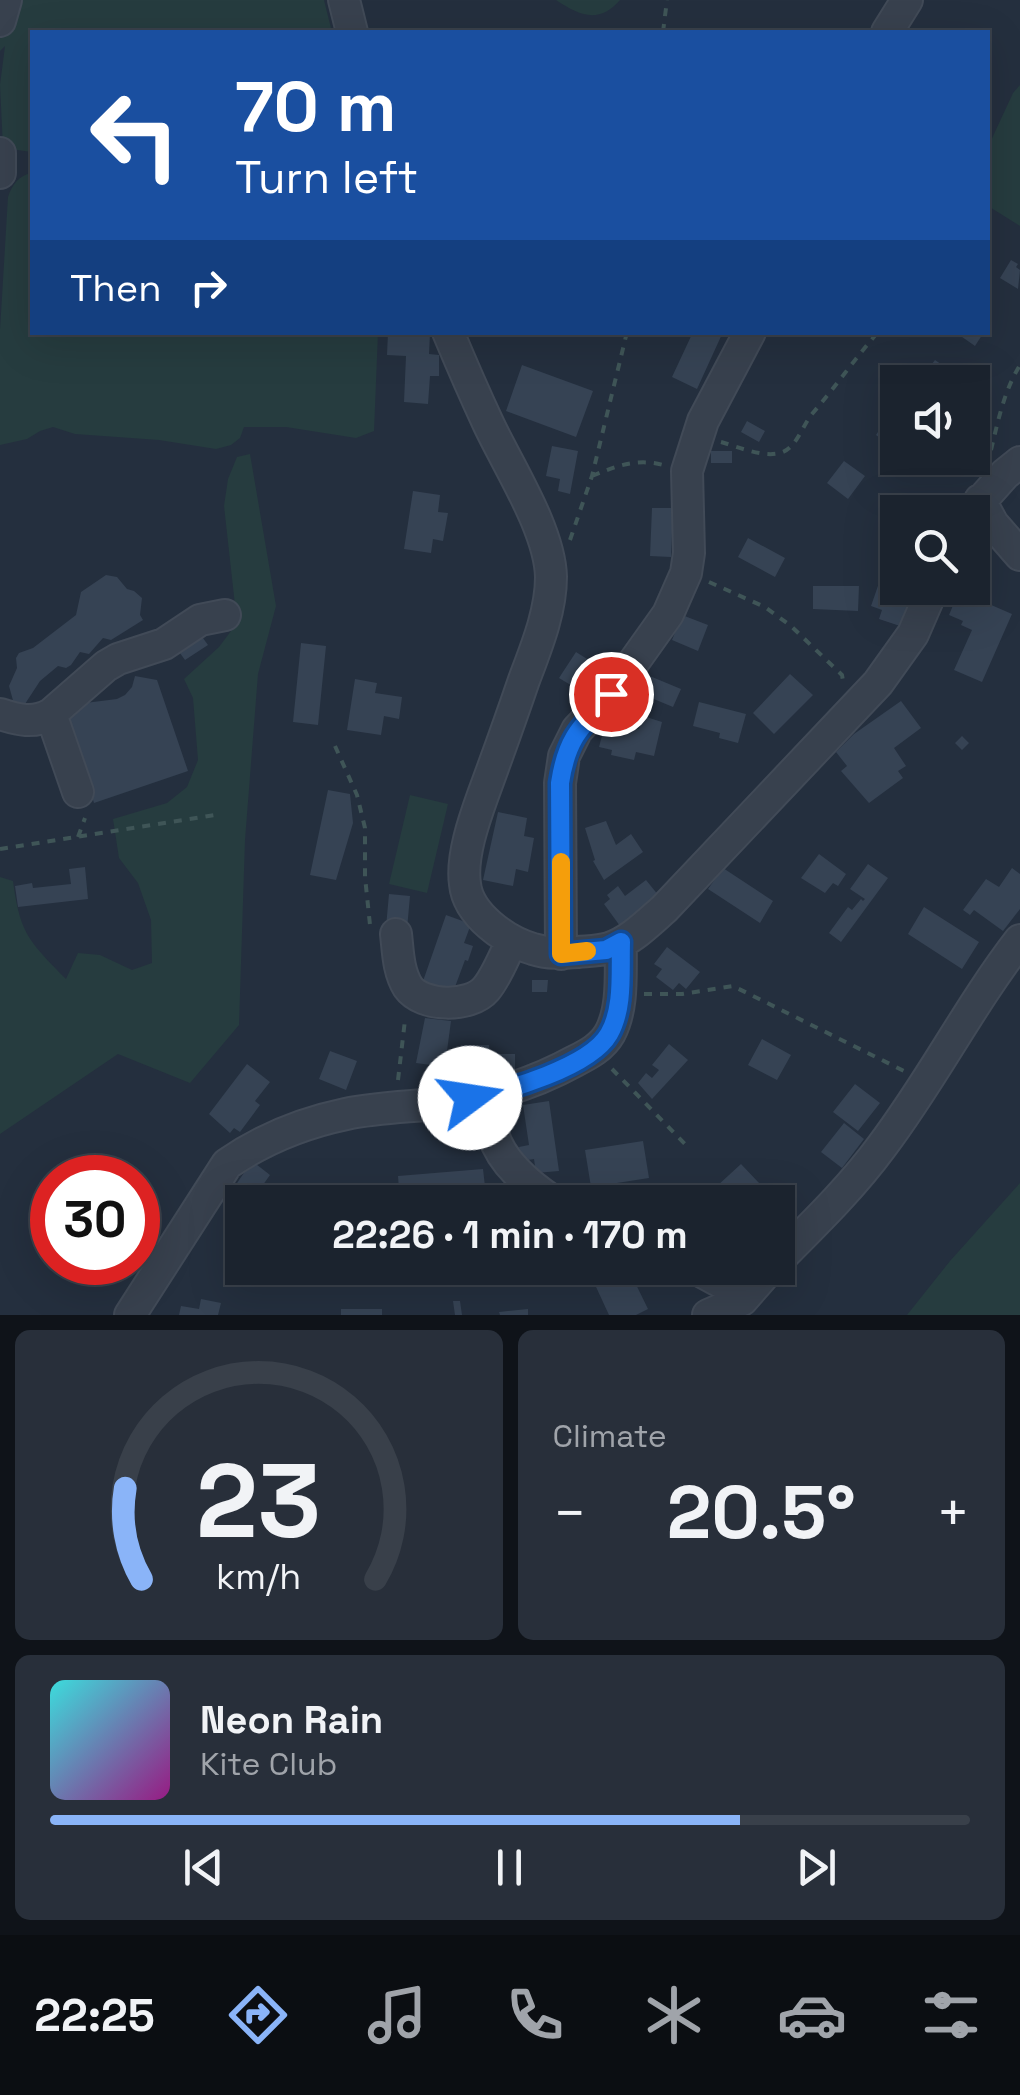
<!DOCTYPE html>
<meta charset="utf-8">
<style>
body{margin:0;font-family:"Space Grotesk",sans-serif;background:#282f3a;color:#f1f3f6;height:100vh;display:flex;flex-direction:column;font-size:38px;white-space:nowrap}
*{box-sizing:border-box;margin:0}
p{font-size:32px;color:#a0a4aa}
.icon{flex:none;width:55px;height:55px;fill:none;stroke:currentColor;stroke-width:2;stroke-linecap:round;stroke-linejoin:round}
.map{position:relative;height:1315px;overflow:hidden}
.drawer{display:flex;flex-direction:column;gap:15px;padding:15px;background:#0f1319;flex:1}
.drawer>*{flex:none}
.top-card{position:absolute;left:30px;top:30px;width:960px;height:305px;border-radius:0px;box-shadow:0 10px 40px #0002,0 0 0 2px #39404a;background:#1a4fa0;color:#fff;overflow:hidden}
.tools{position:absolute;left:880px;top:365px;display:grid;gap:20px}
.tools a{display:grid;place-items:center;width:110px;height:110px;border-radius:0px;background:#1b232e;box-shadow:0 10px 40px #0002,0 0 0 2px #39404a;font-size:50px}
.speed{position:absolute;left:30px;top:1155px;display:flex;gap:20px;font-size:50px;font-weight:700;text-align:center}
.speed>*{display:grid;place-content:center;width:130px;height:130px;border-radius:50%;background:#1b232e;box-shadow:0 10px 40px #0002,0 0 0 2px #39404a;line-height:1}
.speed .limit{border:15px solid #d22;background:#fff;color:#111}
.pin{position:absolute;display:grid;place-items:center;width:85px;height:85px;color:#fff;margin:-42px;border:5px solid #fff;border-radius:50%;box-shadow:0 2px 10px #0007}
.me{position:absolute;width:110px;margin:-55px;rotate:76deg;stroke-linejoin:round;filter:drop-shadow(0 0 8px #0008)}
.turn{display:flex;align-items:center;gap:35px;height:210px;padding:0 40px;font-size:45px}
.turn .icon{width:130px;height:130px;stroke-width:2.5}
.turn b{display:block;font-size:70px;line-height:85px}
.then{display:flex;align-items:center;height:95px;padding:0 40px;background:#0003;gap:20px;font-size:38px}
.big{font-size:75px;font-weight:700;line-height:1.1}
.drawer .card{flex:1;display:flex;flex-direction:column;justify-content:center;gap:15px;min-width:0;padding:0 35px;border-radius:15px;background:#282f3a}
.drawer .dial{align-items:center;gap:0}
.dial svg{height:260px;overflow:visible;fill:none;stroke:#39404a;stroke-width:7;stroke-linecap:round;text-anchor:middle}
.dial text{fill:#f1f3f6;stroke:none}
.song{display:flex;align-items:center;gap:30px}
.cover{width:120px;height:120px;border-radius:15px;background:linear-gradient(135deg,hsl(180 70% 55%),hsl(310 70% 35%))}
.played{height:10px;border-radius:5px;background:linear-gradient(90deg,#8ab4f8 75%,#39404a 75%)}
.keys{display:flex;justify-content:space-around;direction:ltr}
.heat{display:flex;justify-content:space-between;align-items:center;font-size:55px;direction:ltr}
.drawer .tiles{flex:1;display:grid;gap:15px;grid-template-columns:1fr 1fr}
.card:last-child{grid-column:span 2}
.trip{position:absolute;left:225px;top:1185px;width:570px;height:100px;border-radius:0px;background:#1b232e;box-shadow:0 10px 40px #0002,0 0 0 2px #39404a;font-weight:700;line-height:100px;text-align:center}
.dock{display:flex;height:160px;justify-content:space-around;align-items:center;background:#0b0e12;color:#a0a4aa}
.dock .icon{width:70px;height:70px}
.dock .active{color:#8ab4f8}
.dock b{font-size:45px;color:#f1f3f6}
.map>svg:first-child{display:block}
.green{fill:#263c3f}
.building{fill:#364354}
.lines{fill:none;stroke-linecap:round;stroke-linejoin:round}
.minor-casing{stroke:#414a57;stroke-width:34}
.path{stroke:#3f5557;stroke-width:4;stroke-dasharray:8 8;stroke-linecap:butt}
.minor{stroke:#38414e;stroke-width:30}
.route-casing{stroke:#114b97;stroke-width:25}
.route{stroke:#1a73e8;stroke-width:18}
.slow{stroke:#f59e0b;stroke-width:18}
</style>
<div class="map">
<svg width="1020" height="1315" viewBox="0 0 1020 1315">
<rect width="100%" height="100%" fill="#242f3e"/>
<!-- green -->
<path class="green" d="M0 0H324L332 32H32V152L3 148 0 85 5 46 0 51Z
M556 0H620C599 24 580 16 556 0Z
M1020 85V226L988 206V147L1013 93Z
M32 173V332L378 333 374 431 356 438 286 427H244L240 438 231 445 216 449 159 440 75 434 53 427 40 431 27 439 0 445V330L8 197C12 185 19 175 32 173Z
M250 454 276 606 258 674 245 840 239 1025 190 1083 118 1054 0 1134V877L13 881C20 934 29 941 66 979L78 953 100 955 132 970 152 963 151 920 138 883 119 858 113 819 167 803 187 787 198 760 193 698 184 679 219 647 237 623 224 506 228 479 237 457Z
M410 795 448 804 427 893 389 884Z
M1020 1183V1315H907L950 1261Z"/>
<!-- building -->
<path class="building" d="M1011 260 1018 264 1016 267 1020 270 1018 289 1000 278Z
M388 332 430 333 429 354 439 355V376H430L428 404 404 402 406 356 387 355Z
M693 332H723L697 389 672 377Z
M955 332H984L975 346Z
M935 360 951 371 944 382H918Z
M522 365 593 391 576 437 506 411Z
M889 415 898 420 896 449 876 435Z
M747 421 765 431 759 442 741 432Z
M552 446 578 451 570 494 558 491 560 479 546 476Z
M711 451H732V463H711Z
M844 461 865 476 848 499 827 483Z
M413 491 440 495 438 512 448 513 443 541 433 539 431 553 404 549Z
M652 508H673L671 557 650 556Z
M748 538 785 558 775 577 738 557Z
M894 573 898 575V588H916L903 627 879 619 882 610 871 606 880 580 891 583Z
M106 575 117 577 127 589 134 591 142 598 140 615 143 620 111 640 103 638 89 654 80 652 71 665 66 668 58 666 40 681 23 707 14 704 9 686 17 668 16 658 19 653 33 648 76 615 81 592Z
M813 586H859L858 611 813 609Z
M959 591 1012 614 982 682 954 670 972 630 961 625 963 621 949 615Z
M682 615 708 625 698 651 672 640Z
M200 634 208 645 185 660 177 649Z
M301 643 326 646 318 725 293 722Z
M576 652 603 669 608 660 621 669 607 689 597 682 589 696 559 678Z
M640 672 681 689 673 707 632 690Z
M790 674 813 695 774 734 753 713Z
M135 676 157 680 188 771 94 803 68 716 85 703 117 699 125 695 132 687Z
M355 679 377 683 375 693 402 697 399 719 384 716 381 735 347 730Z
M901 701 921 728 894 748 906 766 898 771 903 778 869 803 841 771 847 766 836 752 854 734Z
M699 702 746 714 738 743 719 738 720 733 693 726Z
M643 716 662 722 654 756 636 752 634 760 611 755 612 750 599 747 606 721 639 729Z
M962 736 969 743 962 750 955 743Z
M328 790 350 794 353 823 336 880 310 875Z
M498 812 527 818 524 836 534 838 528 872 516 869 513 886 483 880Z
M606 821 616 845 631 834 643 852 604 880 593 861 595 860 585 828Z
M819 854 846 874 838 886 833 883 825 893 801 878Z
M868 864 888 878 841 942 829 933 848 907 852 910 861 899 863 901 865 899 850 889Z
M85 867 88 899 18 907 15 886 32 883 33 888 71 884 69 869Z
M723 868 773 901 760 923 708 889Z
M1012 868 1020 874V909L1003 931 974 910 970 915 963 910 986 879 999 887Z
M646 880 659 896 620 926 604 904 610 899 607 895 618 886 625 896Z
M389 894 410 896 407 929 386 927Z
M924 907 979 942 962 969 908 934Z
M446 915 471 924 464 943 473 946 468 961 465 960 452 995 422 984Z
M667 947 700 972 686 989 679 983 673 990 656 977 662 969 654 964Z
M532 980H548L547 992H532Z
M425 1018 451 1021 447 1051 456 1052 453 1068 416 1063Z
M762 1039 791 1055 777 1080 748 1065Z
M669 1044 688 1060 652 1099 638 1083 646 1073 652 1078 659 1070 652 1065Z
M461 1045H489V1054H515V1078H454Z
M330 1051 357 1061 346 1090 319 1079Z
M247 1064 270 1082 255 1101 260 1105 240 1132 234 1128 230 1133 209 1114Z
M431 1068 452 1070V1091L431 1092Z
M855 1084 880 1103 858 1131 833 1112Z
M549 1101 559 1171 536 1173 534 1159 522 1161 519 1147 529 1145 523 1105Z
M844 1123 864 1139 842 1168 821 1152Z
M643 1141 649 1178 591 1187 585 1150Z
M252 1161 270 1175 253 1199 241 1201 236 1197 233 1189Z
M741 1164 777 1202H733L717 1186Z
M483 1169 486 1195 400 1202 398 1176Z
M778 1203 798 1226 778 1244Z
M608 1268H628L648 1309 636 1315H609L591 1276Z
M729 1268H751L739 1279Z
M201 1299 221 1303 218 1315H179L181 1306 199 1309Z
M453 1301H460L462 1315H455Z
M341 1309H382V1315H341Z
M528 1309V1315H500L499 1312Z"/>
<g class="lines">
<defs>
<path id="minor" d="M344 0 352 32
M0 21 6 0
M887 32 907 0
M0 153V173
M448 332C461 363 474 393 488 423 508 466 550 530 551 577 551 612 536 648 524 680 511 718 497 757 483 795 474 820 461 857 465 884 468 915 506 941 533 949 548 954 563 953 578 952 588 951 599 951 609 948 629 942 648 923 664 909L878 683 913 634 933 588
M980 500 993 524 1020 555
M971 512 1005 474 1020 462
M0 714C18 720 34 724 51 714L106 666 118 659 164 644 200 620 225 615
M51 714 78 792
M396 934C398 951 398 971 408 987 422 1007 470 1008 486 989 497 976 504 956 512 941
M561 954 560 783 564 756 577 730 611 694 668 614 686 573 689 553 687 471 703 421 750 332
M497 1093C496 1105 490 1123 493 1134 502 1164 530 1186 554 1202
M778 1260C814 1224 852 1187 882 1146 932 1080 969 1006 1020 940
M695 1268 730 1287 742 1300
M130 1315 227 1164C263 1139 303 1123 346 1114 379 1107 412 1107 445 1103 490 1097 535 1083 575 1061 589 1054 602 1047 610 1033 624 1006 620 972 621 943
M708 1315 742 1300 770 1268"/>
</defs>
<!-- minor casing -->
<use href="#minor" class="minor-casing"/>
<!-- path -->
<path class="path" d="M663 32 667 0
M721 442C739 447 765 459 783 452 797 446 803 425 812 414 835 387 855 359 878 332
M991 450C998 421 1004 391 1020 365
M592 476C616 466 637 458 663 465
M570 540 592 476 627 332
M709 582 765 607 791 626 842 675 843 681
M335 746 357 795 365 828V877L370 925
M78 837 85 818
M0 849 215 815
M644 994H682L733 986 904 1071
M612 1069 685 1144
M398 1080 405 1020"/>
<!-- minor -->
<use href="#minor" class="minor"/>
</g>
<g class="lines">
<defs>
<path id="route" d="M470 1098C507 1091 590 1067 609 1034 624 1008 620 972 621 942L606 950 561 954 560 783C567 737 581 727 611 694"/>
</defs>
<!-- route casing -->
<use href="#route" class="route-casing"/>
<!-- route -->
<use href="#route" class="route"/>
<!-- slow -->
<path class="slow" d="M561 862V954L587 951"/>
</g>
</svg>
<div class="tools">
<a><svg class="icon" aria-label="sound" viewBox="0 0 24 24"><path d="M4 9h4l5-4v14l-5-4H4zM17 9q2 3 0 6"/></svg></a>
<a><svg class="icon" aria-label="search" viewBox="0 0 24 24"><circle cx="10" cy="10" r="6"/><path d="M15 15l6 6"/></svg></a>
</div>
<div class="speed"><div class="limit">30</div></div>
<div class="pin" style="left:611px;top:694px;background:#d93025"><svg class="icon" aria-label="arrive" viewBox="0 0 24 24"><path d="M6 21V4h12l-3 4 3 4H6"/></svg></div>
<svg class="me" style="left:470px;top:1098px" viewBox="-20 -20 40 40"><circle r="19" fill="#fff"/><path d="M0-13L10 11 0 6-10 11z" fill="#1a73e8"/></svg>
<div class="trip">22:26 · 1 min · 170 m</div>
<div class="top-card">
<div class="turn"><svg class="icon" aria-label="left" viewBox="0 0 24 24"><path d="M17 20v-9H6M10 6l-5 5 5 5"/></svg><div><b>70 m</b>Turn left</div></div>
<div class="then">Then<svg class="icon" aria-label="right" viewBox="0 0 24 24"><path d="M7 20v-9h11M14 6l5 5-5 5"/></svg></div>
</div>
</div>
<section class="drawer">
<div class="tiles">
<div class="card dial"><svg viewBox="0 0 100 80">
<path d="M14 69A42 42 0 1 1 86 69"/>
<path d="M14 69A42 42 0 0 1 9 41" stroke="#8ab4f8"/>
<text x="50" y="56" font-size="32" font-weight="700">23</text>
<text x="50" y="72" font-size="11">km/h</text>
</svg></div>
<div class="card"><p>Climate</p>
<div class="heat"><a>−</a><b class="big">20.5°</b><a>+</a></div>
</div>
<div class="card">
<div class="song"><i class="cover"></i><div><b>Neon Rain</b><p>Kite Club</p></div></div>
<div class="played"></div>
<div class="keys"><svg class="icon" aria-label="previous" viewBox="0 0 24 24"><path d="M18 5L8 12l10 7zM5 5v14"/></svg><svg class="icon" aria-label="pause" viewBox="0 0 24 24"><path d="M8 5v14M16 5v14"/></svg><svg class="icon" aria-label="next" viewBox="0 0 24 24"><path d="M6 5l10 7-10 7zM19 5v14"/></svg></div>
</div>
</div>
</section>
<nav class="dock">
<b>22:25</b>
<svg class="icon active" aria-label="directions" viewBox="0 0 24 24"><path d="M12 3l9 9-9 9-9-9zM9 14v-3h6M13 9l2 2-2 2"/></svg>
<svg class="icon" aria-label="music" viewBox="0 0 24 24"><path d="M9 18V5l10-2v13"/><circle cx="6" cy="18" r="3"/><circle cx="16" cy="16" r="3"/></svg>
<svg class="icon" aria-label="phone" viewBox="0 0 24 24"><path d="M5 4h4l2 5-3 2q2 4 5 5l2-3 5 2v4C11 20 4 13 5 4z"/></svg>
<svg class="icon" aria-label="climate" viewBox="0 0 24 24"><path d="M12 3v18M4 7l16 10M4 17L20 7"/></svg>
<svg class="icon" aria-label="car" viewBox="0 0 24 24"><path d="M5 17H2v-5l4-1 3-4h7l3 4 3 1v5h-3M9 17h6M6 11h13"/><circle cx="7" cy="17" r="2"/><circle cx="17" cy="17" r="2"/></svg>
<svg class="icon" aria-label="filters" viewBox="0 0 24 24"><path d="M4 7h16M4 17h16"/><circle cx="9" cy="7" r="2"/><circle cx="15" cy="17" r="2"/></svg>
</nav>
